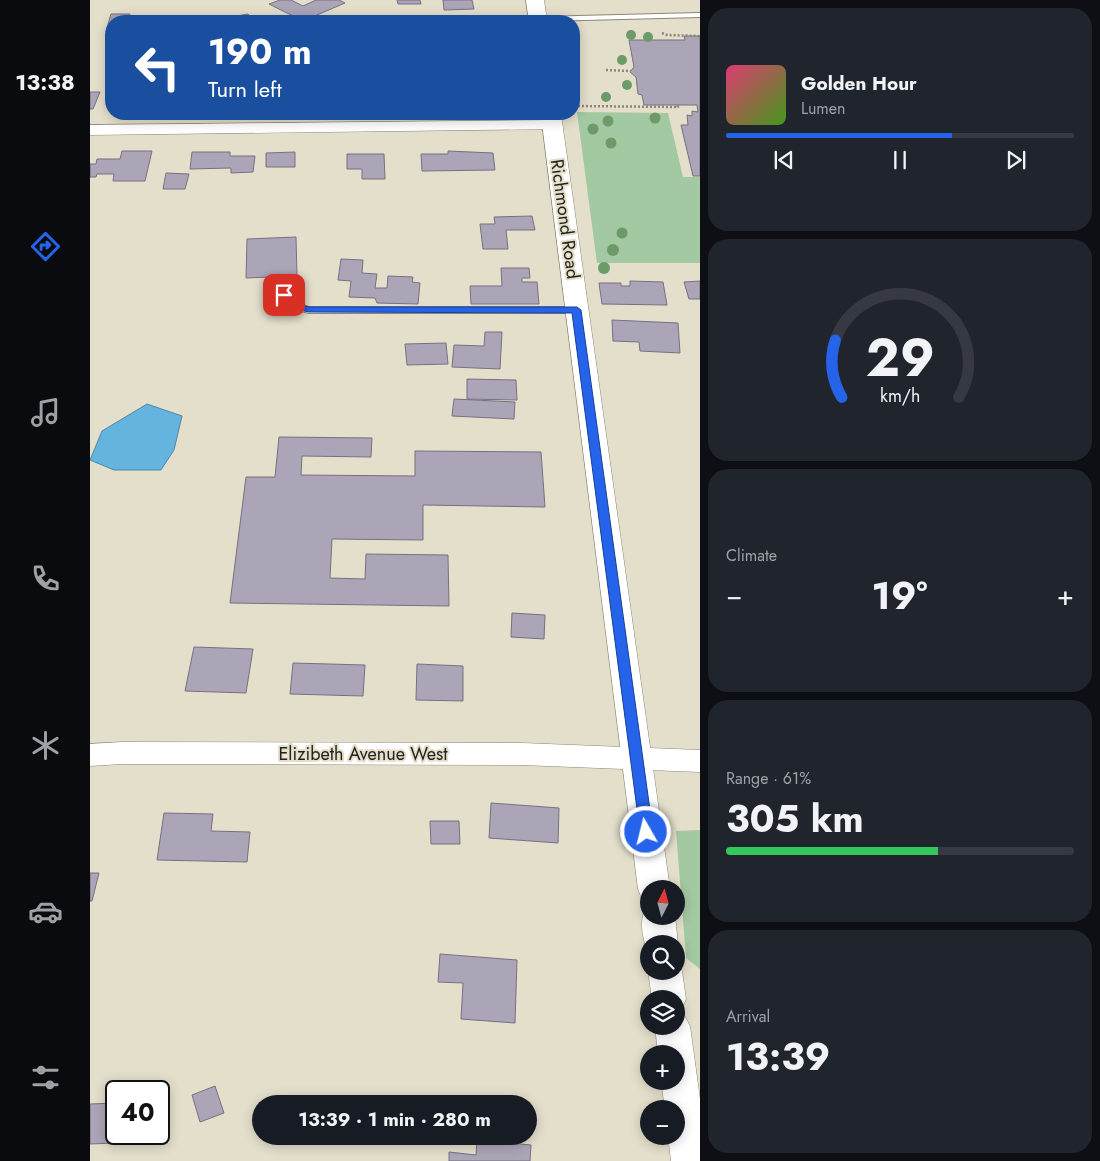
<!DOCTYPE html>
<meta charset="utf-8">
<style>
body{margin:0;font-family:Jost,sans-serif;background:#20242c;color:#f1f3f6;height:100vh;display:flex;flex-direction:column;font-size:19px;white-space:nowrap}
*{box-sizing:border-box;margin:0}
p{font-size:16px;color:#9ea1a6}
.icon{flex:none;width:28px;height:28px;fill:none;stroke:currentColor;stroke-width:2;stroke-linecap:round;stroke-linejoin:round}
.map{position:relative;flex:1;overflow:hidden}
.details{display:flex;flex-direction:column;gap:8px;padding:8px;background:#0d0f14;width:400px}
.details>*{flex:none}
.guide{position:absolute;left:15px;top:15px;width:475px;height:105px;border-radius:20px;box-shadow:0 2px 12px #0003;background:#1a4fa0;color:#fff;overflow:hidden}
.needle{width:32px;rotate:6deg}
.tools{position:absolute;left:550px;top:880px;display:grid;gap:10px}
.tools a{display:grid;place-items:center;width:45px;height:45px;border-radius:50%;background:#171b24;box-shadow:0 2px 12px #0003;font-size:25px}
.speed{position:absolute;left:15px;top:1080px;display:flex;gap:10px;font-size:25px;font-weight:700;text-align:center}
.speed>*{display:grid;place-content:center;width:65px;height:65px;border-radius:50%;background:#171b24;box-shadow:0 2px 12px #0003;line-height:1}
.speed .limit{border:2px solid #111;border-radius:8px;background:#fff;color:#111}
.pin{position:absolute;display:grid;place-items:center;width:42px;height:42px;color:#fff;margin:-21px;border-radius:10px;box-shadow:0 2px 8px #0006}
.me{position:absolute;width:55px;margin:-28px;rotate:352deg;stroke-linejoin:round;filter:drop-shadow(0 0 4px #0008)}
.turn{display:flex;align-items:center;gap:18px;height:105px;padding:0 20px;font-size:22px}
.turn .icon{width:65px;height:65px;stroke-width:2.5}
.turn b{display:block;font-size:35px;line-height:42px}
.big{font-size:38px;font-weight:700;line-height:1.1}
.details .tile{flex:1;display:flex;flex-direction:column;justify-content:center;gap:8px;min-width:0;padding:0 18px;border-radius:20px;background:#20242c}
.details .dial{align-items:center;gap:0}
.dial svg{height:130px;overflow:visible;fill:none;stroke:#363941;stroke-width:7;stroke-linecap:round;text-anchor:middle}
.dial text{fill:#f1f3f6;stroke:none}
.song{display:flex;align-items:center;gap:15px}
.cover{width:60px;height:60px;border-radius:8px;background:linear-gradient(135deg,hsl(340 70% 55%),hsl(100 70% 35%))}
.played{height:5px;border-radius:2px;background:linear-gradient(90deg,#2563eb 65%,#363941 65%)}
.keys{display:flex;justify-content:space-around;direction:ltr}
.heat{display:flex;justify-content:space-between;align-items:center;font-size:28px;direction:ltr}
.charge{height:8px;border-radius:4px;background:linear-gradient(90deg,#34c759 61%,#363941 0)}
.trip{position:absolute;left:162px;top:1095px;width:285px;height:50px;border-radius:25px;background:#171b24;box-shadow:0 2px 12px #0003;font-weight:700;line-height:50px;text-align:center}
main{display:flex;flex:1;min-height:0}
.menu{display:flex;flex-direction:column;width:90px;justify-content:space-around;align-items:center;background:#090b0e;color:#9ea1a6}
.menu .icon{width:35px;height:35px}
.menu .current{color:#2563eb}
.menu b{font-size:22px;color:#f1f3f6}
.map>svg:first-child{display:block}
.green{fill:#a2c9a2}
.water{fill:#65b3df;stroke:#5187a4}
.building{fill:#aca5b8;stroke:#767081}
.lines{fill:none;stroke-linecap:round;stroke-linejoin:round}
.service-casing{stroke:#8c8775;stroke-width:2}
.minor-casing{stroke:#8c8775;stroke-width:1}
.tertiary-casing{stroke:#8c8775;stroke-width:1}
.path{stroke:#8b8779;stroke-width:2.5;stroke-dasharray:2 2;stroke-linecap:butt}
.service{fill:#fff;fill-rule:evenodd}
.minor{fill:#fff;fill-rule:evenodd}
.tertiary{fill:#fff;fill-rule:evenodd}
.tree{fill:#6c9a69}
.route{fill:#2563eb;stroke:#184099}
.labels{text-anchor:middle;stroke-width:4;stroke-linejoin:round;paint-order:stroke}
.street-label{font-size:18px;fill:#23211a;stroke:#e4dfcb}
</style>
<main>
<nav class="menu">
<b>13:38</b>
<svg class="icon current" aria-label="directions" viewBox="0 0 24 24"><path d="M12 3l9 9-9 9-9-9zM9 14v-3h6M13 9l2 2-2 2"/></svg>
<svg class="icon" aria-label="music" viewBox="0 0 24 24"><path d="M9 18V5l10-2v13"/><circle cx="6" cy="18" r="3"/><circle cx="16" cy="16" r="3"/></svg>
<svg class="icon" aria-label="phone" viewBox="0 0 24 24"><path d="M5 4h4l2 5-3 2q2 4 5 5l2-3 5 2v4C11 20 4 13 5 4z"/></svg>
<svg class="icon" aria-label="climate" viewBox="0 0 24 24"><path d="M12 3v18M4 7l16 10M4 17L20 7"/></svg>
<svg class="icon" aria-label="car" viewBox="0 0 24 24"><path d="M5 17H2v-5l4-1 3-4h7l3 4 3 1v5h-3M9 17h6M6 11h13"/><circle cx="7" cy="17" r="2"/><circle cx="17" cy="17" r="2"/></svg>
<svg class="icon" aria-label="filters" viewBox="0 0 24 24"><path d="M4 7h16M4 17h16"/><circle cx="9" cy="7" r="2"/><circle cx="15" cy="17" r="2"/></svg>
</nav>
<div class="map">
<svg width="610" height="1161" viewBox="0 0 610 1161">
<rect width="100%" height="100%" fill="#e4dfcb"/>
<!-- green -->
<path class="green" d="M487 112 578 113 593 177H610V263H507Z
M610 830V969L596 958 586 831Z"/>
<!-- water -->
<path class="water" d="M57 404 92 416 84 450 71 470H24L0 460 12 431Z"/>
<!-- building -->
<path class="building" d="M190 0H201L213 6 226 0H249L255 3 213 21 179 4Z
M307 0H330L331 4H308Z
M353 0H382L384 9 354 10Z
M21 14H40V16L72 17 71 21H21V28H17Z
M158 14 162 21H129H131L129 19Z
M594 36H610V176H603L591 125H598L597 115 602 116V111L608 112 607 105H554L552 95 548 94 546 77 540 72 544 67 539 40H595Z
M0 92H10L3 109H0Z
M32 151H62L55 181H23L24 174H7L6 177H0V164H6L7 159H30Z
M358 151 403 153 405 170 332 171 331 154H358Z
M102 152H140V156H165L163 172 141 173V168L100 169Z
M205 152V167H176V153Z
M257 154H294L295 179H272V169H257Z
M76 173 99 174 95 189H73Z
M442 216 445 230H416L418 249H393L390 224H405L404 217Z
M206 237 207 276 156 278 157 239Z
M251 259 273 260 272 273 287 274 285 288H297L298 276 323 277 322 282 330 283 328 304 287 303 285 298 259 297 261 281 248 280Z
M411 268H439L440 278H432V282H447L449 304H381L380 286H412Z
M540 281 573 282 577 305 512 304 509 283H531V286H540Z
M610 281V299H599L594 282Z
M522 320 588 323 590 353 550 351 549 342 523 341Z
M395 332H412L410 369 362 367 364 345 394 346Z
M356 343 358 364 317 365 315 344Z
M377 379 426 380 427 400 377 399Z
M364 399 425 402 424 419 362 416Z
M189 437 282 438 281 457 212 456 211 475 325 476V451L451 452 455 507 333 505V540L242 539 240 578 275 579 276 554 358 555 359 606 140 603 156 477H185Z
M422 613 455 615 454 639 421 637Z
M104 647 163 649 156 693 95 691Z
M203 663 275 665 273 696 200 694Z
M327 664 373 666V701L326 700Z
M401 803 469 808 468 843 399 838Z
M74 813 123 814 121 831 160 832 157 862 67 860Z
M340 821H369L370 844H341Z
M0 873H9L2 901H0Z
M350 954 427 960 425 1023 371 1019 373 983 348 982Z
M125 1086 134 1113 110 1122 102 1095Z
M26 1103 25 1143 0 1144V1104Z
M387 1140 441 1145 440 1161H359V1152L386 1155Z"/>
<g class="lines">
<defs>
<path id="service" d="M610 13V17L456 21H447L444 19 448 17Z
M194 292 198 293 208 304 219 307H487L492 310 487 313H219L200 308 189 295Z"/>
<path id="minor" d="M462 120 468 121 471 125 468 129 0 135V125Z
M32 742 432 743 610 750V772L432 765 32 764 0 766V744Z"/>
<path id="tertiary" d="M436 0H454L457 21H439Z
M451 114H471L580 889H559V901L552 899 548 889Z
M559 905V916H585L588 944 586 947V944H559V954C552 939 549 921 556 906Z
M586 960 592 971 596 999 591 1010 586 1012V999H562L558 971 559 969V971H586Z
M586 1012 594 1015 600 1026 610 1099V1161H581L578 1136H586V1109H575L571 1081H586V1054H568L565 1026H586Z"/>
</defs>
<!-- service casing -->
<use href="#service" class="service-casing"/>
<!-- minor casing -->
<use href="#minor" class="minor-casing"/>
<!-- tertiary casing -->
<use href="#tertiary" class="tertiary-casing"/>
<!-- path -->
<path class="path" d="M572 33 577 35 610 36
M516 70 541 71
M484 106 588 107 587 105"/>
<!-- service -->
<use href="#service" class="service"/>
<!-- minor -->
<use href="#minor" class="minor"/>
<!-- tertiary -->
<use href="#tertiary" class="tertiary"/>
</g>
<!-- trees -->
<g class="tree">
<circle cx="541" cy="35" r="5"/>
<circle cx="558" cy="37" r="5"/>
<circle cx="532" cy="60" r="5"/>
<circle cx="537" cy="85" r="5"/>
<circle cx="516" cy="97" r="5"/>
<circle cx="565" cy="118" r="5.5"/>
<circle cx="518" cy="121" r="5.5"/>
<circle cx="503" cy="129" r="5.5"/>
<circle cx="521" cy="143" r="5.5"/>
<circle cx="532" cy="233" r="5.5"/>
<circle cx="523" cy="250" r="6"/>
<circle cx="514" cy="268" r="6"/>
</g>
<!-- route -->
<path class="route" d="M194 292 198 293 207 304 219 307H487L491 310 563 832 561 836 556 838 552 836 550 832 482 313 219 312 201 308 190 295Z"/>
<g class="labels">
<!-- street labels -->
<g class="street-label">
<text transform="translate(475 219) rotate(82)" y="6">Richmond Road</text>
<text x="273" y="760">Elizibeth Avenue West</text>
</g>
</g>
</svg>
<div class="tools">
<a><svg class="needle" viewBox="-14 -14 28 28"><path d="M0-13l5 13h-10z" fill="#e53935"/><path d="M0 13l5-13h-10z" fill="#9ea1a6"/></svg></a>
<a><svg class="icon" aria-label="search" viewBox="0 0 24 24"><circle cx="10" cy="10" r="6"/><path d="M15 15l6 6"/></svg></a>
<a><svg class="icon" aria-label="layers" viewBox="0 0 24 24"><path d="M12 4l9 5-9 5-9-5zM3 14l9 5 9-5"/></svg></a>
<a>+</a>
<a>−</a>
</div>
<div class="speed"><div class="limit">40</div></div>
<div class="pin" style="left:194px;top:295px;background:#d93025"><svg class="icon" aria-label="arrive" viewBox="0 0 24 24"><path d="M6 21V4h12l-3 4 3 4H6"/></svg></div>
<svg class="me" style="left:556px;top:832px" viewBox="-20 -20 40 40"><circle r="17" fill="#2563eb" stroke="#fff" stroke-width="3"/><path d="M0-11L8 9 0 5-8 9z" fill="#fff"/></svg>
<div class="trip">13:39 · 1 min · 280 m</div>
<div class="guide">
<div class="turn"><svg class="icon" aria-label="left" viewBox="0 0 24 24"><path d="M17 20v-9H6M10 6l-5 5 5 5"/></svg><div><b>190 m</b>Turn left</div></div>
</div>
</div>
<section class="details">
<div class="tile">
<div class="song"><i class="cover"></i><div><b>Golden Hour</b><p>Lumen</p></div></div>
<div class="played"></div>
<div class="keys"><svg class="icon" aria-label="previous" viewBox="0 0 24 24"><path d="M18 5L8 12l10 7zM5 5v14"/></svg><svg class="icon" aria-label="pause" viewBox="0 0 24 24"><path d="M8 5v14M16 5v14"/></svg><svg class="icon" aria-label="next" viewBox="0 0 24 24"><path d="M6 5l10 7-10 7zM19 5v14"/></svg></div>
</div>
<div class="tile dial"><svg viewBox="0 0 100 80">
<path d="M14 69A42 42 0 1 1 86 69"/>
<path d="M14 69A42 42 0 0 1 10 34" stroke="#2563eb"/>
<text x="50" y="56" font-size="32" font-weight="700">29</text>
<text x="50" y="72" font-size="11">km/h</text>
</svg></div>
<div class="tile"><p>Climate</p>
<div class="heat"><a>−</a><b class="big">19°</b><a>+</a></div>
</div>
<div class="tile"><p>Range · 61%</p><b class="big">305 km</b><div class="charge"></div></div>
<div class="tile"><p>Arrival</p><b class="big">13:39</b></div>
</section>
</main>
